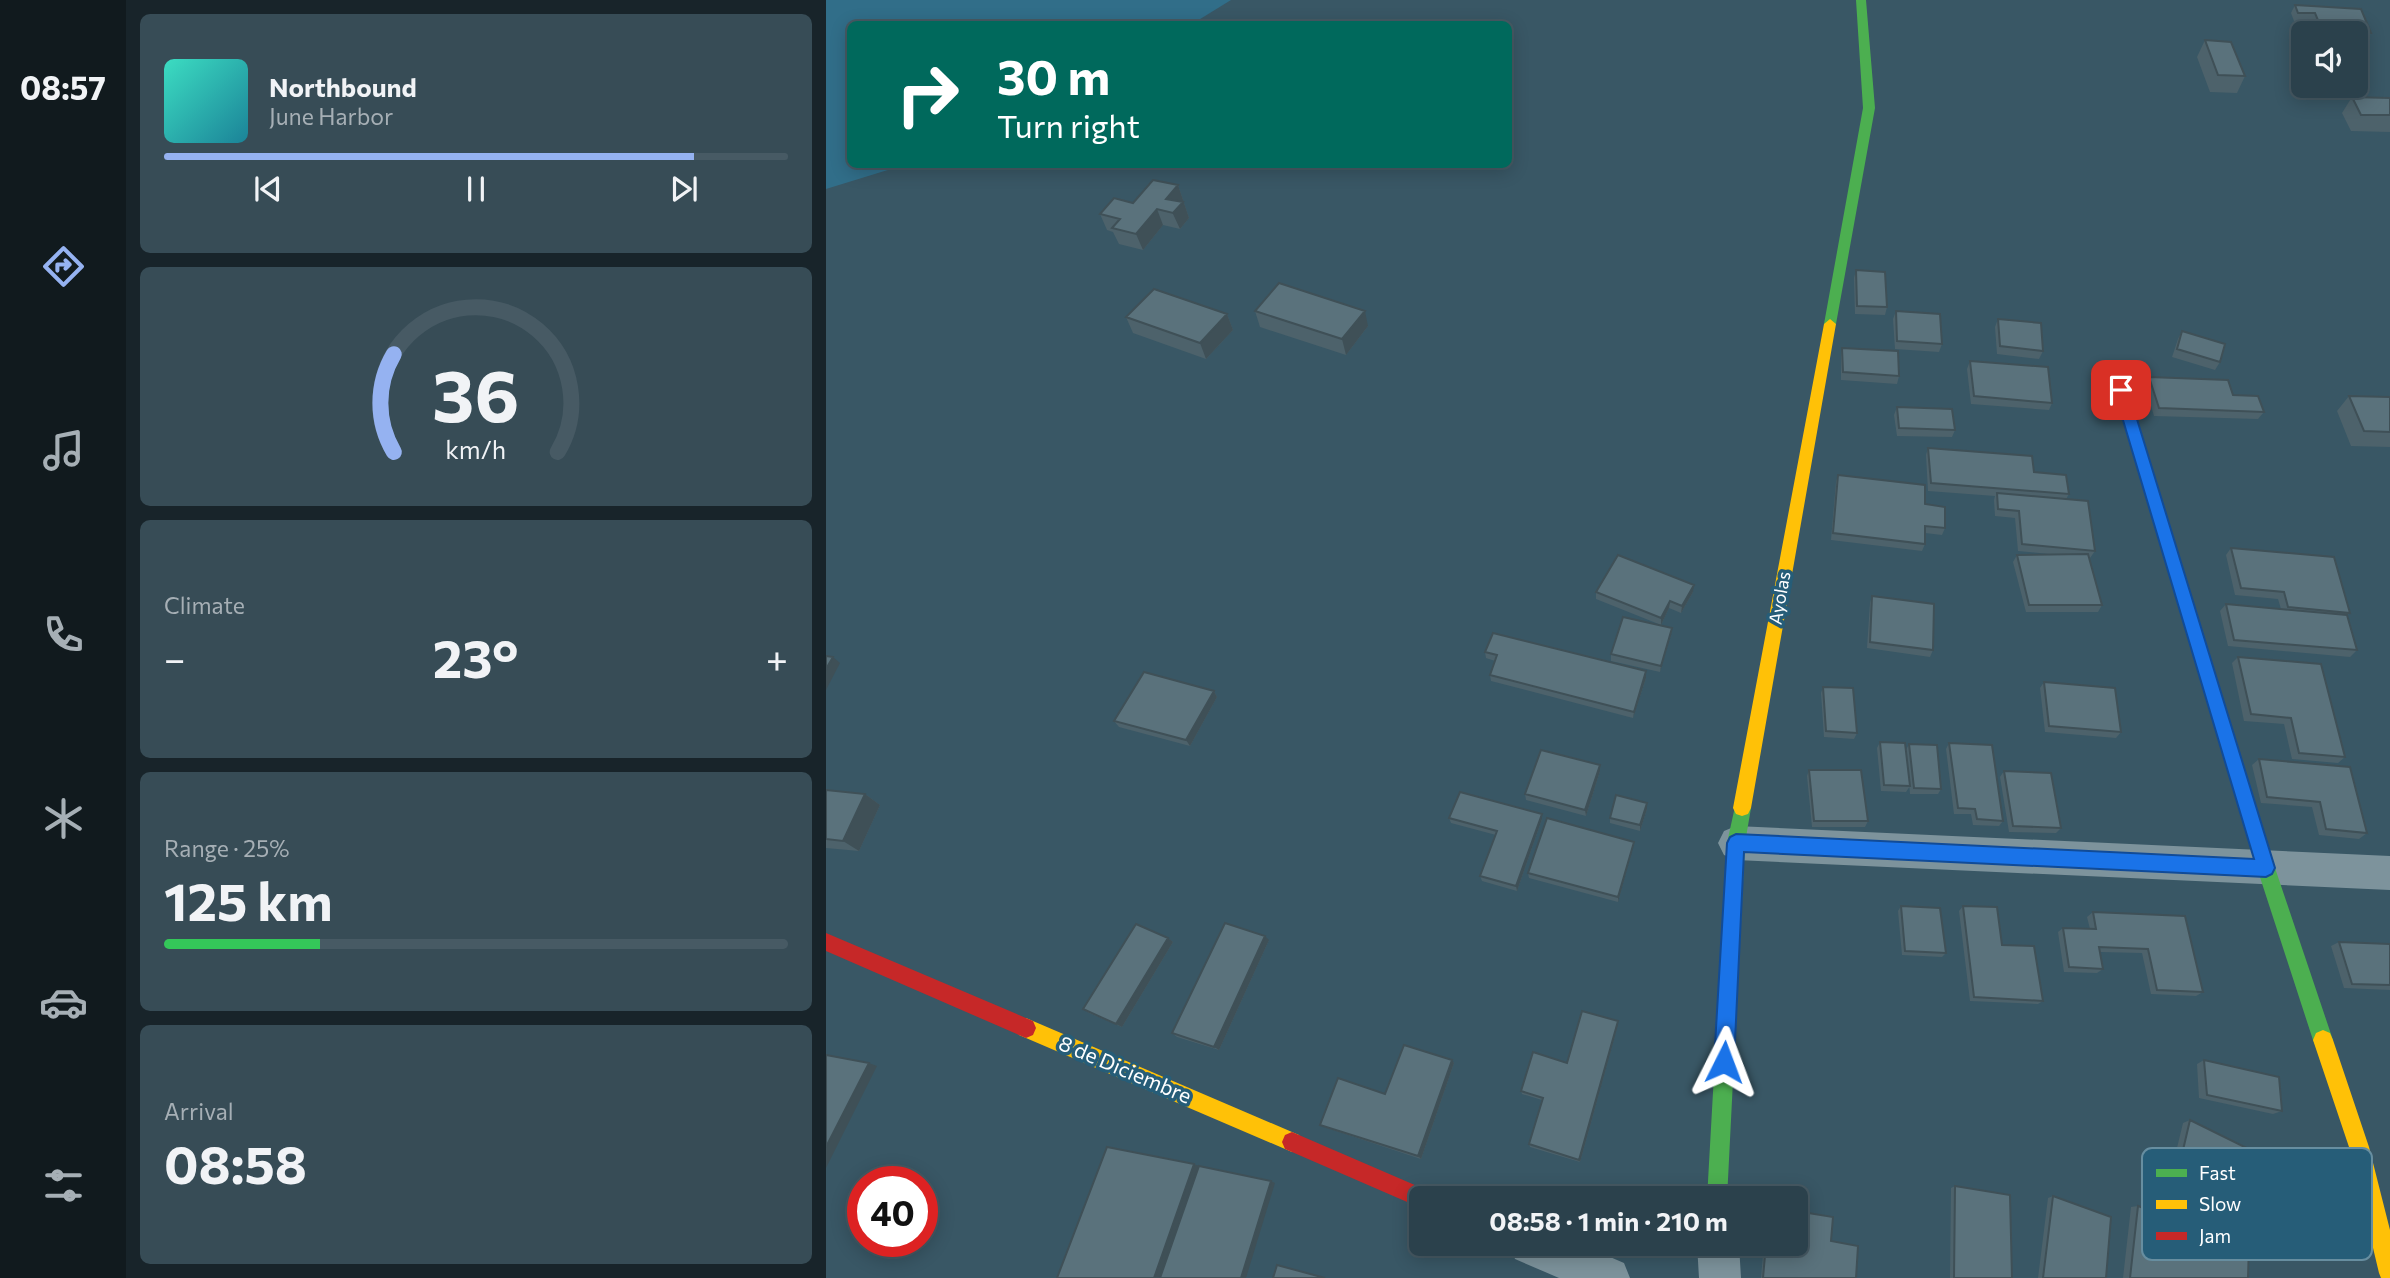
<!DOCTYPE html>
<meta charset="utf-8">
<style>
body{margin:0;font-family:Commissioner,sans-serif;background:#374c56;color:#f1f3f6;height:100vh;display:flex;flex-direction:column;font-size:26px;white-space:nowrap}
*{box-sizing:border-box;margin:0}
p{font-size:23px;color:#a6afb5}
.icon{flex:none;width:38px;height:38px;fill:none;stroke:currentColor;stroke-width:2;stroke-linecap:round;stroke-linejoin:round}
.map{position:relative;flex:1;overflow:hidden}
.drawer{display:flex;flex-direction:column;gap:14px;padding:14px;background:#18242a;width:700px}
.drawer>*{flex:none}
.banner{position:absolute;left:21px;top:21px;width:665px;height:147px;border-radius:10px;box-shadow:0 4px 18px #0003,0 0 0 2px #475a64;background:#00695c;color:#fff;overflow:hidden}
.fabs{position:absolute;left:1465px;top:21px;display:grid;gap:14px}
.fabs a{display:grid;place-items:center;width:77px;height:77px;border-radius:10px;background:#2b414c;box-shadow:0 4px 18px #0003,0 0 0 2px #475a64;font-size:35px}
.speed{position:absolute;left:21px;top:1166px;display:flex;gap:14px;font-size:35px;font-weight:700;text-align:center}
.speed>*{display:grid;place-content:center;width:91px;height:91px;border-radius:50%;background:#2b414c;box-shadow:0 4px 18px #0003,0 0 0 2px #475a64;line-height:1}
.speed .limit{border:10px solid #d22;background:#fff;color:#111}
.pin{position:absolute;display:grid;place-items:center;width:60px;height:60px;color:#fff;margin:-30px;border-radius:14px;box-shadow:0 4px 10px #0006}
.me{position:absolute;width:77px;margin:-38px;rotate:3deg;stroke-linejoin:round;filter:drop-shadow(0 0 5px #0008)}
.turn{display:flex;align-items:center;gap:24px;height:147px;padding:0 35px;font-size:32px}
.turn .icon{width:91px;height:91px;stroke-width:2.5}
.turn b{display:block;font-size:49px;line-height:60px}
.big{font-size:52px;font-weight:700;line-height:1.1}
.drawer .card{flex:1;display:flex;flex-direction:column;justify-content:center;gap:10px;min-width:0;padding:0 24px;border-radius:10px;background:#374c56}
.drawer .dial{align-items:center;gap:0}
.dial svg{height:182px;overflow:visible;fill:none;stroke:#475a64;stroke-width:7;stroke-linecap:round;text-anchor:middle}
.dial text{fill:#f1f3f6;stroke:none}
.song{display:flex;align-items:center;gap:21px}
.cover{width:84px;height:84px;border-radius:10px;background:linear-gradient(135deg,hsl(170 70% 55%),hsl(190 70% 35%))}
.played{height:7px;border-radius:4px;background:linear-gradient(90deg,#95b2f1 85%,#475a64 85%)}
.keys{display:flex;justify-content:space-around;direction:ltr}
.heat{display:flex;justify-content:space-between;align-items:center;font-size:38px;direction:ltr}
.charge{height:10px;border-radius:5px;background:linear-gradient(90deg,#34c759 25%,#475a64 0)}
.trip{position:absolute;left:583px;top:1186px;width:399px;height:70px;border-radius:10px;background:#2b414c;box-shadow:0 4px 18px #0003,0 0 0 2px #475a64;font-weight:700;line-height:70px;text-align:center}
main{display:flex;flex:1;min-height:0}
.tab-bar{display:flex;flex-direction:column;width:126px;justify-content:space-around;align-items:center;background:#111a1e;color:#a6afb5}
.tab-bar .icon{width:49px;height:49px}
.tab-bar .selected{color:#95b2f1}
.tab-bar b{font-size:32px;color:#f1f3f6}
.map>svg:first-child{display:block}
.green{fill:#316e89}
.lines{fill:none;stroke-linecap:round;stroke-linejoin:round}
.street{fill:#7d939c;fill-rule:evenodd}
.fast{fill:#4caf50;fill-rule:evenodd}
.slow{fill:#ffc107;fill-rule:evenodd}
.jam{fill:#c62828;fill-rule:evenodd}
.wall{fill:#4d626b}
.shaded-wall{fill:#3f5057}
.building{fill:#5a727c;stroke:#3f5057;stroke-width:2}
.route{fill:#1a73e8;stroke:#114b97;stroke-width:2}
.labels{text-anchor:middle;stroke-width:7;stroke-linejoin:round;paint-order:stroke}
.street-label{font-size:18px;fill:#fff;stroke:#265d78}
.near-street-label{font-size:21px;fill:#fff;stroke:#265d78}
.key{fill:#265d78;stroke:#678ea0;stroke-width:2}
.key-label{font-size:19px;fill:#fff}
</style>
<main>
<nav class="tab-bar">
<b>08:57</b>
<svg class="icon selected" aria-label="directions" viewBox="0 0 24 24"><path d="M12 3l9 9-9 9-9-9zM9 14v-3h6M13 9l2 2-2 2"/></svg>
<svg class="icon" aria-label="music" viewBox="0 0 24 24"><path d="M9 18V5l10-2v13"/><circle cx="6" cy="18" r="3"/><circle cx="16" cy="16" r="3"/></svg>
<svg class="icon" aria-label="phone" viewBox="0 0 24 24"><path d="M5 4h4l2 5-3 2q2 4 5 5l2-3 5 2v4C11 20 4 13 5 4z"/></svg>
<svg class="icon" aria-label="climate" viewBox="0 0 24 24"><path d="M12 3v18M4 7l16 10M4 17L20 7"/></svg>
<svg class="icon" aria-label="car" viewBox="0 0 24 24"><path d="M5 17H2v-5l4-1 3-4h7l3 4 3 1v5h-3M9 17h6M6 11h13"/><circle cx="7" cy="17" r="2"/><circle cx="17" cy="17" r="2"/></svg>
<svg class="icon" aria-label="filters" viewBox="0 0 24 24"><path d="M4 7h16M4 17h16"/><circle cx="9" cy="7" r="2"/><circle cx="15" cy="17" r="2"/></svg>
</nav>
<section class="drawer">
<div class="card">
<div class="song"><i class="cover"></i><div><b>Northbound</b><p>June Harbor</p></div></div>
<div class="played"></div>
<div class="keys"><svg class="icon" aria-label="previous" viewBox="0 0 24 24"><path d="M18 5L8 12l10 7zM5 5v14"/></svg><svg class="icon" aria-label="pause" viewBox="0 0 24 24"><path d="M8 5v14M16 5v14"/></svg><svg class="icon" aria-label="next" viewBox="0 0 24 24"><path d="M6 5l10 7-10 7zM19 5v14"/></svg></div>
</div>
<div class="card dial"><svg viewBox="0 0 100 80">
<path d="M14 69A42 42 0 1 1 86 69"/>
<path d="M14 69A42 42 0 0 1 14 26" stroke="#95b2f1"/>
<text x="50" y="56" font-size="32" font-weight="700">36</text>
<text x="50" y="72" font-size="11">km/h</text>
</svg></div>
<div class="card"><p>Climate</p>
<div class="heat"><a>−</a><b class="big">23°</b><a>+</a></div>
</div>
<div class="card"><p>Range · 25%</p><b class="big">125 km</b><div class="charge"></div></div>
<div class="card"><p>Arrival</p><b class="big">08:58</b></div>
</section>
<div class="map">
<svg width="1564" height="1278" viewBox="0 0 1564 1278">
<rect width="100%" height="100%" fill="#395765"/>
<!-- green -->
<path class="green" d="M0 0H405L366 24H24V164L78 165 0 189Z"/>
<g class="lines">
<!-- street -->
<path class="street" d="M910 826 1564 856V890L910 860 898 855 892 843 898 831Z
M683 1244H754L798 1263 804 1278H733L689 1259Z
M871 1244H913L915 1278H873Z"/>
<!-- fast -->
<path class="fast" d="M1030 0H1040L1049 108 1010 324 1004 329 998 324 1037 108Z
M1382 671 1388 673 1390 678 1449 868 1507 1040 1504 1047 1497 1050 1490 1047 1487 1040 1431 868 1374 678 1376 673Z
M916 800 922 802 925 808 919 843 901 1199H881L901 843 910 802Z"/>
<!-- slow -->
<path class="slow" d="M1004 319 1010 324 925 808 922 814 916 816 910 814 907 808 998 324Z
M1295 385 1302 390 1390 678 1388 683 1382 685 1376 683 1374 678 1288 390Z
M200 1018 473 1135 476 1142 473 1149 466 1152 193 1035 190 1028 193 1021Z
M1497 1030 1504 1033 1507 1040 1543 1147 1564 1230V1278H1555L1553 1273 1523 1147 1487 1040 1490 1033Z"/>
<!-- jam -->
<path class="jam" d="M0 933 207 1021 210 1028 207 1035 200 1038 0 951Z
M466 1132 605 1192 608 1199H595V1208L459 1149 456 1142 459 1135Z"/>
</g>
<!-- wall -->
<path class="wall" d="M1469 5 1545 33 1540 41 1530 40V33H1489L1485 22 1468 21 1465 13Z
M1379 40 1419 76 1411 93 1384 92 1371 57Z
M1526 97 1564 98V132L1525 131 1516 113Z
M352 185 363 218 354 229 337 225 317 250 293 244 287 232 281 230 274 214 307 203Z
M1030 270 1061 307 1059 315 1029 314 1028 278Z
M429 311 542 326 520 355 434 327Z
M1070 311 1116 344 1113 352 1069 349 1067 319Z
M401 314 407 330 380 359 307 333 300 317Z
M1172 319 1217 351 1213 359 1171 354 1169 327Z
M1356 331 1394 362 1389 370 1346 357 1352 339Z
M1016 348 1073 376 1071 384 1015 380V356Z
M1144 361 1226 403 1223 410 1145 404 1141 369Z
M1323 377 1407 395 1438 412 1432 419 1328 416 1319 385Z
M1523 396 1564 397V447L1525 446 1511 411Z
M1071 407 1129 430 1126 437 1071 436 1068 415Z
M1102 448 1208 472 1243 494 1240 499 1269 551 1264 558H1263L1276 605 1272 612H1200L1187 562 1191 555 1223 554 1192 551 1189 518 1169 516 1168 500 1169 496 1102 491 1100 455Z
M1012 475 1099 504 1119 528 1116 535 1099 533V544L1096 551 1005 540 1010 482Z
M1405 548 1524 613 1521 615 1531 650 1524 657 1402 646 1394 611 1400 604 1455 609 1452 599 1409 595 1400 555Z
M770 592H867L855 613 843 608 835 625 770 599Z
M1046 596 1107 650 1104 657 1041 648 1044 603Z
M846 628 845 635 834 672 785 661V654Z
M659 652 820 678 807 718 665 681 664 675 669 661 660 658Z
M1412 657 1519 757 1512 763 1466 759 1458 724 1418 721 1406 663Z
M1218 682 1295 732 1290 738 1219 732 1214 688Z
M997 687 1031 733 1028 739 998 737 995 693Z
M388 691 391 697 364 746 293 727 288 721Z
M1054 742 1084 786 1080 792 1055 791 1051 748Z
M1123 743 1177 821 1173 826 1147 825 1145 814H1128L1120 749Z
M1083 744 1115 789 1112 794H1084L1080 750Z
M1433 759 1541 833 1533 839 1493 835 1486 807 1435 803 1426 765Z
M983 770 1042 821 1039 827H986L981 776Z
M774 771 760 816 700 800 699 794Z
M1178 771 1235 828 1230 833 1183 832 1174 777Z
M0 790 39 794 54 805 33 851 0 848Z
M821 803V809L814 831 784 823V818Z
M623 818 716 819 691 891 656 881 654 876 670 835 625 823Z
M808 842 807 847 792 902 703 878 702 873Z
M1075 906 1120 953 1116 957 1076 955 1072 911Z
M1137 906 1176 945 1217 1001 1212 1004 1144 1001 1133 911Z
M1267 912 1359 916 1377 992 1370 996 1325 994 1316 953 1274 952 1277 969 1271 973 1238 972 1232 932 1237 928 1264 929 1261 917Z
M342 938 347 942 296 1027 263 1013 257 1009Z
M443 940 393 1050 351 1037 346 1033Z
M1513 942 1564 944V990L1518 988 1505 946Z
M792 1025 754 1162 704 1147 703 1144 716 1100 696 1094 695 1091 741 1063Z
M626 1060 628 1063 595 1159 498 1127 494 1125 559 1094Z
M1378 1060 1456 1111 1447 1114 1373 1098 1371 1064Z
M1364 1120 1439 1191 1431 1193 1350 1152 1357 1123Z
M1129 1186 1186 1278H1124L1125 1188Z
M1361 1192 1422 1278H1297L1305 1207 1312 1206 1351 1220 1353 1193Z
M1227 1196 1280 1278H1212L1222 1198Z
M1005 1241 1030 1278H935L938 1244H970Z"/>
<!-- shaded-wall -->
<path class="shaded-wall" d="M352 185 363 218 354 229 340 199Z
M331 209 337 225 317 250 310 234Z
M539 311 542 326 520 355 516 339Z
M401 314 407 330 380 359 374 343Z
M868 585 867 592 855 613 856 606Z
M844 601 843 608 835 625V618Z
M846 628 845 635 834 672 835 666Z
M7 657 14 663 0 690V669Z
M820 671V678L807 718 808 712Z
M388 691 391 697 364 746 360 740Z
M774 765V771L760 816 759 810Z
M39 794 54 805 33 851 17 841Z
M821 803V809L814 831V825Z
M716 814V819L691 891 690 886Z
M808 842 807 847 792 902V897Z
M439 936 443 940 393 1050 388 1047Z
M342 938 347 942 296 1027 290 1024Z
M792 1021V1025L754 1162 753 1160Z
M626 1060 628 1063 595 1159 592 1156Z
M43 1063 51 1066 0 1168V1147Z
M368 1164 378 1168 340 1278H328Z
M445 1181 449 1183 420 1278H415Z"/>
<!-- building -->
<path class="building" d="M1469 5 1535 9 1545 33 1496 30 1489 13H1472Z
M1379 40 1405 42 1419 76 1392 75Z
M1526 97 1564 98V115H1535Z
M327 180 352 185 340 199 357 202 347 213 331 209 310 234 286 228 294 219 274 214 288 198 307 203Z
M1030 270 1059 272 1061 307 1031 306Z
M453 283 539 311 516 339 429 311Z
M328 289 401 314 374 343 300 317Z
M1070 311 1114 314 1116 344 1071 341Z
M1172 319 1215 323 1217 351 1174 346Z
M1356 331 1399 344 1394 362 1351 349Z
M1016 348 1072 351 1073 376 1017 372Z
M1144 361 1222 367 1226 403 1148 396Z
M1323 377 1402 380 1407 395 1432 396 1438 412 1333 408Z
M1523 396 1564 397V432L1538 431Z
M1071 407 1126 409 1129 430 1073 428Z
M1102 448 1206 456 1208 472 1240 475 1243 494 1105 483Z
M1012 475 1099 485V504L1119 507V528L1099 526V544L1007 533Z
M1171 493 1262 501 1269 551 1196 544 1193 511 1172 509Z
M1405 548 1508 557 1524 613 1462 607 1458 592 1415 588Z
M1262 554 1276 605H1203L1191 555Z
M792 555 868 585 856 606 844 601 835 618 770 592Z
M1046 596 1108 604 1107 650 1044 642Z
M1400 604 1521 615 1531 650 1408 640Z
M797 617 846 628 835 666 785 654Z
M667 633 820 671 808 712 664 675 671 655 659 652Z
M0 656 7 657 0 669Z
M1412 657 1495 664 1519 757 1473 753 1465 718 1425 714Z
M318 672 388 691 360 740 288 721Z
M1218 682 1289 688 1295 732 1223 726Z
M997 687 1027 688 1031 733 1000 731Z
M1054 742 1079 743 1084 786 1058 785Z
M1123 743 1166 745 1177 821 1151 819 1149 809 1132 808Z
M1083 744 1111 745 1115 789 1088 788Z
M715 750 774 765 759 810 699 794Z
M1433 759 1524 767 1541 833 1500 829 1494 802 1441 797Z
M983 770H1035L1042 821H988Z
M1178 771 1225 773 1235 828 1187 826Z
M0 790 39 794 17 841 0 839Z
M634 792 716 814 690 886 654 876 671 831 623 818Z
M790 795 821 803 814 825 784 818Z
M721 818 808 842 792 897 702 873Z
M1075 906 1114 908 1120 953 1079 951Z
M1137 906 1171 907 1176 945 1208 946 1217 1001 1148 997Z
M1267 912 1359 916 1377 992 1331 990 1322 949 1273 947 1277 969 1243 967 1237 928 1270 929Z
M399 923 439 936 388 1047 346 1033Z
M310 924 342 938 290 1024 257 1009Z
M1513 942 1564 944V985L1526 984Z
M756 1011 792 1021 753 1160 703 1144 717 1098 695 1091 707 1052 741 1063Z
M578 1045 626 1060 592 1156 494 1125 512 1078 559 1094Z
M0 1055 43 1063 0 1147Z
M1378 1060 1453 1077 1456 1111 1381 1095Z
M1364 1120 1445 1160 1439 1191 1357 1150Z
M281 1147 368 1164 328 1278H231Z
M373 1166 445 1181 415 1278H334Z
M1129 1186 1184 1195 1186 1278H1128Z
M1361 1192 1424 1212 1422 1278H1304L1312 1206 1358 1223Z
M1227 1196 1285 1217 1280 1278H1217Z
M970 1211 1007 1217 1005 1241 1032 1246 1030 1278H937L940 1244H970Z
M451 1265 499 1278H447Z"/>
<!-- route -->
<path class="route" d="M1295 385 1302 390 1449 868 1446 874 1440 877 918 852 908 1062 905 1069 898 1072 891 1069 888 1062 901 843 904 837 910 834 1428 859 1288 390Z"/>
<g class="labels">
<!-- street labels -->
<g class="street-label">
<text transform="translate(954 598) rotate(-80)" y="6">Ayolas</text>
</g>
<!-- near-street labels -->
<g class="near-street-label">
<text transform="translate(299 1070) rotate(23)" y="7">8 de Diciembre</text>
</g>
</g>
<!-- legend -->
<rect x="1316" y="1148" width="230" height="112" rx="10" class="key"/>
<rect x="1330" y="1169" width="31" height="8" fill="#4caf50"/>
<rect x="1330" y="1200" width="31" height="9" fill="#ffc107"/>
<rect x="1330" y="1232" width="31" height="8" fill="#c62828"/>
<g class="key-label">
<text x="1373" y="1180">Fast</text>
<text x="1373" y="1211">Slow</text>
<text x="1373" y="1243">Jam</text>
</g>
</svg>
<div class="fabs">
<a><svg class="icon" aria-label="sound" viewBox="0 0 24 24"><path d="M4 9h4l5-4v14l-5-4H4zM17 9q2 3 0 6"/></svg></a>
</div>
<div class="speed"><div class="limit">40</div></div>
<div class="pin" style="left:1295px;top:390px;background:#d93025"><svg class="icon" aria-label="arrive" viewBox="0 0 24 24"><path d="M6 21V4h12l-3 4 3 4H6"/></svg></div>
<svg class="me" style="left:898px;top:1062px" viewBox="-20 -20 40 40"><path d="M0-17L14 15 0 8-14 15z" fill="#1a73e8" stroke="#fff" stroke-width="4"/></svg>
<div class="trip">08:58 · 1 min · 210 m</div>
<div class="banner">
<div class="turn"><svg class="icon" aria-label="right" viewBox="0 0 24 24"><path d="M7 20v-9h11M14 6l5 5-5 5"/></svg><div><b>30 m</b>Turn right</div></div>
</div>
</div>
</main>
